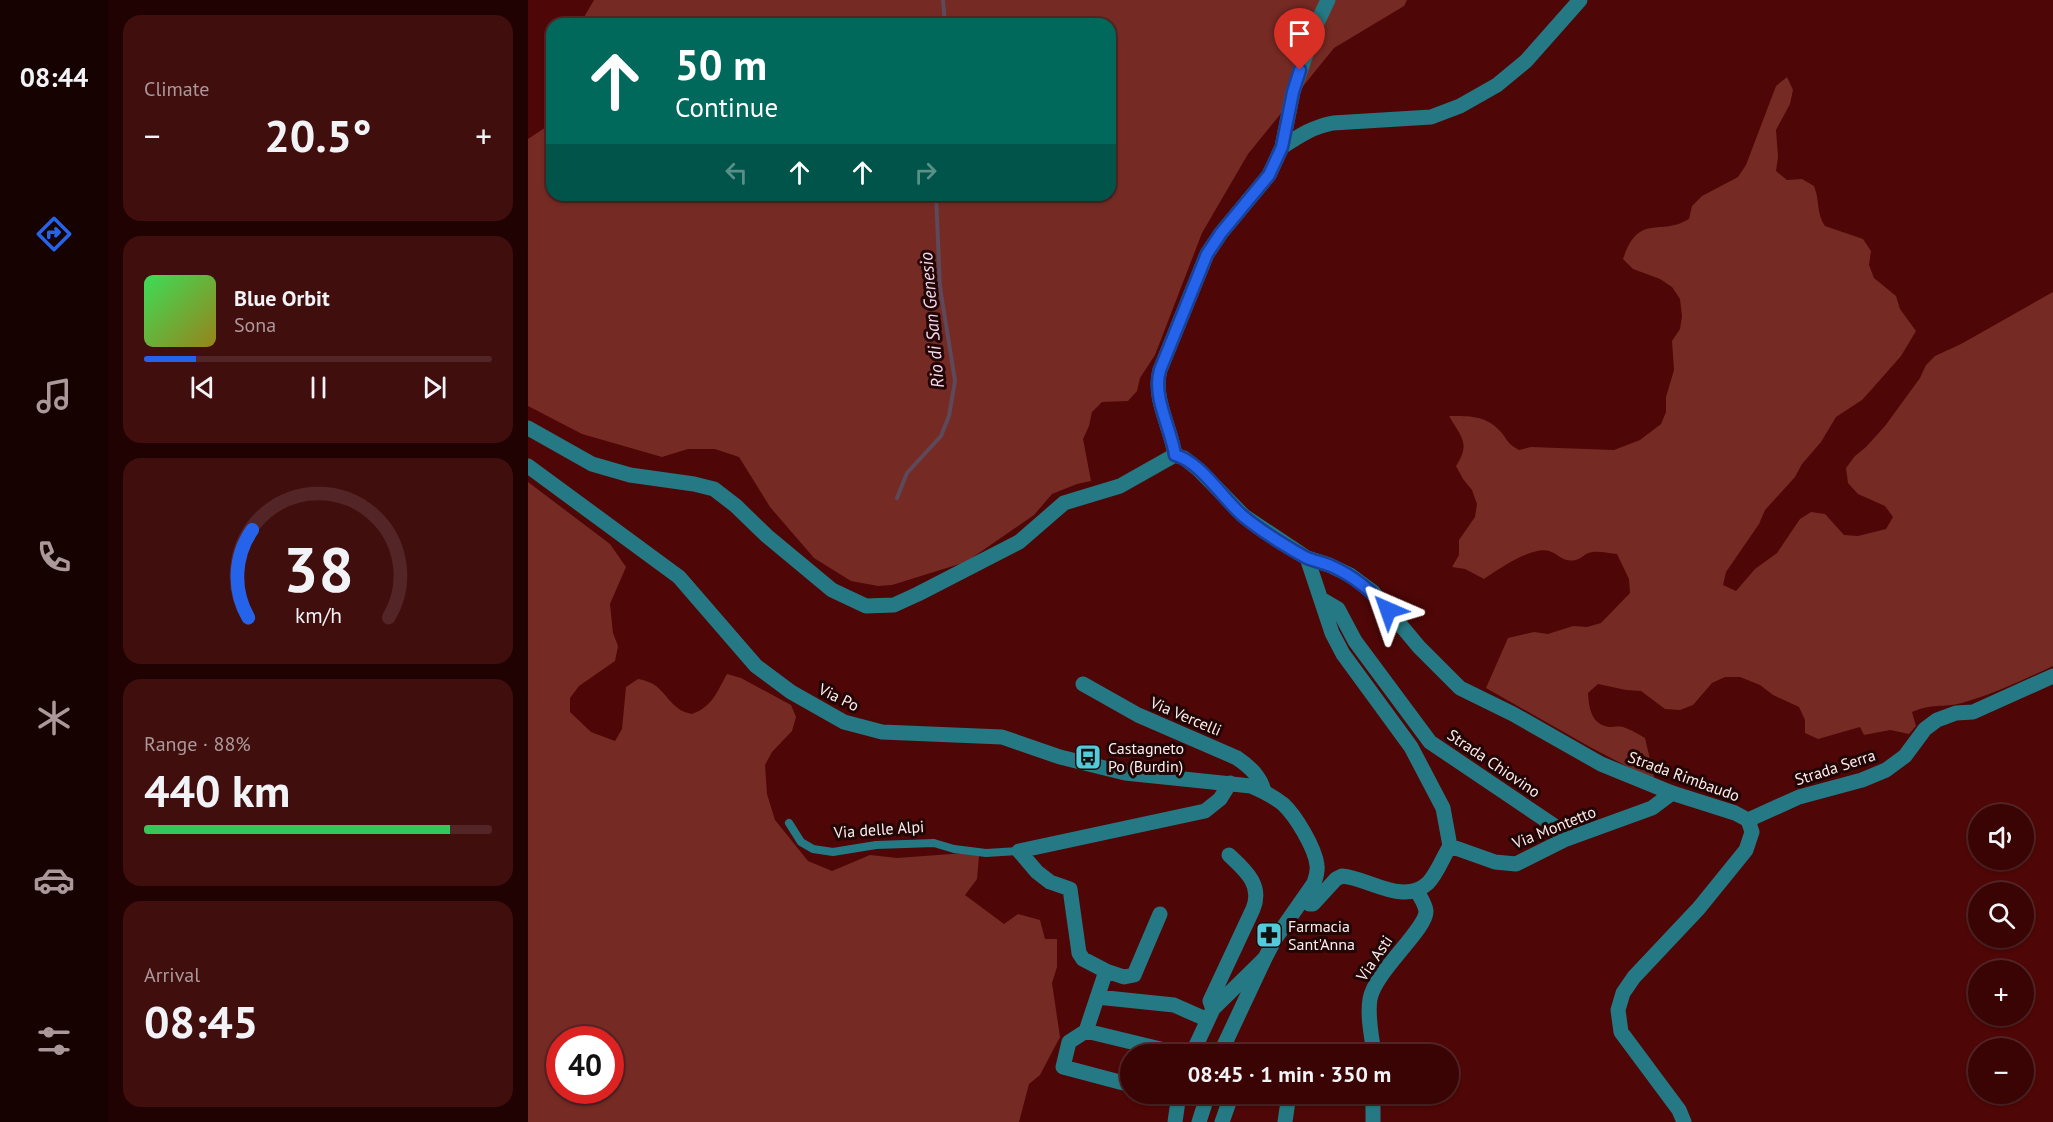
<!DOCTYPE html>
<meta charset="utf-8">
<style>
body{margin:0;font-family:"PT Sans",sans-serif;background:#410e0e;color:#f1f3f6;height:100vh;display:flex;flex-direction:column;font-size:22px;white-space:nowrap}
*{box-sizing:border-box;margin:0}
p{font-size:20px;color:#ab989a}
.icon{flex:none;width:33px;height:33px;fill:none;stroke:currentColor;stroke-width:2;stroke-linecap:round;stroke-linejoin:round}
.map{position:relative;flex:1;overflow:hidden}
.panel{display:flex;flex-direction:column;gap:15px;padding:15px;background:#200202;width:420px}
.panel>*{flex:none}
.hud{position:absolute;left:18px;top:18px;width:570px;height:183px;border-radius:18px;box-shadow:0 2px 4px #0004,0 0 0 2px #542526;background:#00695c;color:#fff;overflow:hidden}
.buttons{position:absolute;left:1440px;top:804px;display:grid;gap:12px}
.buttons a{display:grid;place-items:center;width:66px;height:66px;border-radius:50%;background:#3a0404;box-shadow:0 2px 4px #0004,0 0 0 2px #542526;font-size:30px}
.speed{position:absolute;left:18px;top:1026px;display:flex;gap:12px;font-size:30px;font-weight:700;text-align:center}
.speed>*{display:grid;place-content:center;width:78px;height:78px;border-radius:50%;background:#3a0404;box-shadow:0 2px 4px #0004,0 0 0 2px #542526;line-height:1}
.speed .limit{border:9px solid #d22;background:#fff;color:#111}
.pin{position:absolute;display:grid;place-items:center;width:51px;height:51px;color:#fff;margin:-62px -26px;border-radius:50% 50% 50% 0;rotate:-45deg;box-shadow:0 0 6px #0007}
.pin .icon{rotate:45deg}
.me{position:absolute;width:66px;margin:-33px;rotate:317deg;stroke-linejoin:round;filter:drop-shadow(0 0 4px #0008)}
.turn{display:flex;align-items:center;gap:21px;height:126px;padding:0 30px;font-size:27px}
.turn .icon{width:78px;height:78px;stroke-width:2.5}
.turn b{display:block;font-size:42px;line-height:51px}
.lanes{display:flex;align-items:center;height:57px;padding:0 30px;background:#0003;justify-content:center;gap:30px;direction:ltr}
.lanes .off{opacity:.35}
.big{font-size:45px;font-weight:700;line-height:1.1}
.panel .tile{flex:1;display:flex;flex-direction:column;justify-content:center;gap:9px;min-width:0;padding:0 21px;border-radius:18px;background:#410e0e}
.panel .dial{align-items:center;gap:0}
.dial svg{height:156px;overflow:visible;fill:none;stroke:#542526;stroke-width:7;stroke-linecap:round;text-anchor:middle}
.dial text{fill:#f1f3f6;stroke:none}
.song{display:flex;align-items:center;gap:18px}
.cover{width:72px;height:72px;border-radius:9px;background:linear-gradient(135deg,hsl(130 70% 55%),hsl(50 70% 35%))}
.played{height:6px;border-radius:3px;background:linear-gradient(90deg,#2563eb 15%,#542526 15%)}
.keys{display:flex;justify-content:space-around;direction:ltr}
.heat{display:flex;justify-content:space-between;align-items:center;font-size:33px;direction:ltr}
.charge{height:9px;border-radius:4px;background:linear-gradient(90deg,#34c759 88%,#542526 0)}
.trip{position:absolute;left:592px;top:1044px;width:339px;height:60px;border-radius:30px;background:#3a0404;box-shadow:0 2px 4px #0004,0 0 0 2px #542526;font-weight:700;line-height:60px;text-align:center}
main{display:flex;flex:1;min-height:0}
.tabs{display:flex;flex-direction:column;width:108px;justify-content:space-around;align-items:center;background:#170202;color:#ab989a}
.tabs .icon{width:42px;height:42px}
.tabs .selected{color:#2563eb}
.tabs b{font-size:27px;color:#f1f3f6}
.map>svg:first-child{display:block}
.green{fill:#762a24;fill-rule:evenodd}
.lines{fill:none;stroke-linecap:round;stroke-linejoin:round}
.stream{stroke:#5d495a;stroke-width:4}
.service{stroke:#257984;stroke-width:8}
.minor{stroke:#257984;stroke-width:15}
.tertiary{stroke:#257984;stroke-width:15}
.route-casing{stroke:#184099;stroke-width:15}
.route{stroke:#2563eb;stroke-width:10}
.labels{text-anchor:middle;stroke-width:6;stroke-linejoin:round;paint-order:stroke}
.street-label{font-size:16px;fill:#f8efee;stroke:#220504}
.poi-label{font-size:16px;fill:#f8efee;stroke:#220504;text-anchor:start}
.water-label{font-size:18px;font-style:italic;fill:#f2dbf1;stroke:#220504}
</style>
<main>
<nav class="tabs">
<b>08:44</b>
<svg class="icon selected" aria-label="directions" viewBox="0 0 24 24"><path d="M12 3l9 9-9 9-9-9zM9 14v-3h6M13 9l2 2-2 2"/></svg>
<svg class="icon" aria-label="music" viewBox="0 0 24 24"><path d="M9 18V5l10-2v13"/><circle cx="6" cy="18" r="3"/><circle cx="16" cy="16" r="3"/></svg>
<svg class="icon" aria-label="phone" viewBox="0 0 24 24"><path d="M5 4h4l2 5-3 2q2 4 5 5l2-3 5 2v4C11 20 4 13 5 4z"/></svg>
<svg class="icon" aria-label="climate" viewBox="0 0 24 24"><path d="M12 3v18M4 7l16 10M4 17L20 7"/></svg>
<svg class="icon" aria-label="car" viewBox="0 0 24 24"><path d="M5 17H2v-5l4-1 3-4h7l3 4 3 1v5h-3M9 17h6M6 11h13"/><circle cx="7" cy="17" r="2"/><circle cx="17" cy="17" r="2"/></svg>
<svg class="icon" aria-label="filters" viewBox="0 0 24 24"><path d="M4 7h16M4 17h16"/><circle cx="9" cy="7" r="2"/><circle cx="15" cy="17" r="2"/></svg>
</nav>
<section class="panel">
<div class="tile"><p>Climate</p>
<div class="heat"><a>−</a><b class="big">20.5°</b><a>+</a></div>
</div>
<div class="tile">
<div class="song"><i class="cover"></i><div><b>Blue Orbit</b><p>Sona</p></div></div>
<div class="played"></div>
<div class="keys"><svg class="icon" aria-label="previous" viewBox="0 0 24 24"><path d="M18 5L8 12l10 7zM5 5v14"/></svg><svg class="icon" aria-label="pause" viewBox="0 0 24 24"><path d="M8 5v14M16 5v14"/></svg><svg class="icon" aria-label="next" viewBox="0 0 24 24"><path d="M6 5l10 7-10 7zM19 5v14"/></svg></div>
</div>
<div class="tile dial"><svg viewBox="0 0 100 80">
<path d="M14 69A42 42 0 1 1 86 69"/>
<path d="M14 69A42 42 0 0 1 16 24" stroke="#2563eb"/>
<text x="50" y="56" font-size="32" font-weight="700">38</text>
<text x="50" y="72" font-size="11">km/h</text>
</svg></div>
<div class="tile"><p>Range · 88%</p><b class="big">440 km</b><div class="charge"></div></div>
<div class="tile"><p>Arrival</p><b class="big">08:45</b></div>
</section>
<div class="map">
<svg width="1525" height="1122" viewBox="0 0 1525 1122">
<rect width="100%" height="100%" fill="#4e0606"/>
<!-- green -->
<path class="green" d="M66 0H879L876 6 806 48 720 154 674 233 627 355 612 378 609 391 600 401 574 402 564 412 561 426 555 439 563 481 549 484 524 494 506 515 438 562 364 585 350 586 323 581 286 558 242 507 211 457 187 449H160L134 457 54 434 0 406V139L24 123V195H582V24H52Z
M1259 77 1265 90 1262 104 1248 130 1250 157 1248 171 1259 180 1274 179 1286 186C1292 201 1288 212 1297 226L1335 239 1343 251 1341 265 1346 278 1368 296 1372 309 1388 331 1373 356 1344 389 1334 400 1308 417 1293 442 1274 464 1267 477 1237 510 1231 524 1198 572 1195 585 1208 591 1227 569 1249 553 1272 519 1283 512 1297 514 1316 535 1330 536 1358 529 1365 517 1357 506 1330 494 1320 483 1318 468 1327 456 1338 447 1357 426 1392 378 1398 365 1407 356 1433 344 1525 292V666C1495 680 1466 694 1434 703 1415 708 1404 703 1384 712L1388 726 1381 734 1362 730 1336 735 1332 727 1290 739 1277 733V720L1271 707 1245 695 1232 685 1212 677H1197L1184 683 1165 705 1152 710 1137 709 1113 691 1098 690 1070 684 1060 693C1061 708 1063 724 1081 727 1086 727 1090 726 1095 727 1104 730 1110 734 1117 738L1127 781 1062 747 958 688 980 638 1006 632 1020 634 1045 626 1059 627 1073 623 1102 593 1101 579 1089 554C1080 553 1069 550 1060 553 1056 555 1052 559 1048 560 1035 563 1031 554 1021 551 1004 546 971 569 956 579L937 569 924 567 931 555V540L947 517 949 504 944 490 935 479 928 466C943 443 933 437 921 416 939 416 957 415 971 430 980 439 977 442 991 450L1003 447 1086 450 1112 440 1133 424 1138 412V397L1146 370 1144 341 1152 329 1154 316 1152 299 1144 287 1132 279 1105 269 1095 259C1111 212 1131 237 1161 219L1164 206 1174 196 1210 177 1218 165 1248 86Z
M0 482 82 544 98 567 82 604 85 633 90 646 87 661 51 686 42 698V712L63 732 87 741 94 729 98 687 110 679C134 683 134 696 151 709 155 712 160 713 164 714 184 707 189 692 199 674L213 678 263 705 268 717 264 731 244 752 237 765 239 794 247 820 280 861 304 871 342 855 369 858 437 853 451 856 449 879 437 895 476 924 490 914 512 920 517 939H529V967L524 983 532 1037 512 1075 501 1084 491 1122H0ZM32 1040H82V1090H32Z"/>
<g class="lines">
<!-- stream -->
<path class="stream" d="M415 0 417 24
M369 498 379 473 413 436 421 416 427 381 412 287 408 195"/>
<!-- service -->
<path class="service" d="M261 823 273 842 285 849 305 852 348 845 406 843 426 849 458 853 491 851"/>
<!-- minor -->
<path class="minor" d="M754 147C771 136 784 127 805 123L903 117 932 106 969 85 998 61 1052 0
M647 455C643 428 624 397 632 370L679 254 693 233 741 175 754 147 765 92 788 25 800 0
M779 558 804 633 815 654 883 747 915 808 922 846
M793 599 810 609 827 641 902 742 1025 825 1036 840
M555 684 610 715 709 758C722 767 732 776 736 791
M1220 820 1271 797 1334 780 1358 770 1377 756 1397 729 1409 720 1428 713 1445 712 1525 676
M922 846 967 862 988 864 1036 840 1124 808 1144 793
M776 900 781 904H785L808 879 814 876C841 878 875 906 900 883 909 874 915 857 922 846
M578 971 596 977 606 975 632 914
M569 997 646 1005 680 1020
M685 1009 682 1001 725 909C735 885 717 870 701 855
M558 1031 653 1054
M664 1054 685 1009 737 958
M846 1054C844 1037 839 1017 842 999 847 971 899 929 898 911 897 903 892 897 888 890
M603 1085 535 1067 541 1042 558 1031 578 971 555 959 551 953 542 889 522 882 509 872 491 851 677 811 692 799 702 783
M647 1122 651 1094
M694 1122 704 1094
M757 1122 761 1094
M845 1122V1094"/>
<!-- tertiary -->
<path class="tertiary" d="M0 428 64 464 102 475 166 484 186 489 208 506 239 536 304 590 338 606 366 605 390 594 491 542 536 503 592 486 647 455 656 458 671 470 716 516 779 558 801 565 822 575 845 592 891 647 932 688 985 714 1073 764 1144 793 1207 813 1220 820 1224 832 1218 850 1171 908 1106 977 1095 993 1090 1010 1093 1032 1151 1110 1156 1122
M0 466 151 577 228 666 263 692 316 722 354 732 474 737 532 757 597 773 723 786C735 791 745 796 755 804 768 816 787 848 789 865 790 872 788 877 786 883L747 939 737 958 692 1054
M671 1122 680 1094"/>
</g>
<g class="lines">
<defs>
<path id="route" d="M772 70 765 92 754 147 741 175 693 233 679 254 632 370C624 397 643 428 647 455 673 462 695 499 715 516 733 531 756 545 777 557 785 561 794 562 803 566 826 576 844 591 860 610"/>
</defs>
<!-- route casing -->
<use href="#route" class="route-casing"/>
<!-- route -->
<use href="#route" class="route"/>
</g>
<!-- icons -->
<defs>
<symbol id="bus-square" viewBox="-11 -11 22 22"><rect x="-9" y="-9" width="18" height="18" rx="4" fill="#53cbdb" stroke="#220504"/><path d="M-5-6H5V4H4V6H2V4H-2V6H-4V4H-5ZM-3.5-4V0h7V-4ZM-3.5 1.2v1.5H-2V1.2ZM2 1.2v1.5H3.5V1.2Z" fill="#111"/></symbol>
<symbol id="pharmacy-square" viewBox="-11 -11 22 22"><rect x="-9" y="-9" width="18" height="18" rx="4" fill="#53cbdb" stroke="#220504"/><path d="M-2-6h4v4h4v4h-4v4h-4v-4h-4v-4h4Z" fill="#111"/></symbol>
</defs>
<g fill-rule="evenodd">
<use href="#bus-square" x="545" y="742" width="30" height="30"/>
<use href="#pharmacy-square" x="726" y="920" width="30" height="30"/>
</g>
<g class="labels">
<!-- street labels -->
<g class="street-label">
<text transform="translate(311 697) rotate(26)" y="6">Via Po</text>
<text transform="translate(658 716) rotate(23)" y="6">Via Vercelli</text>
<text transform="translate(966 763) rotate(34)" y="6">Strada Chiovino</text>
<text transform="translate(1307 767) rotate(-18)" y="6">Strada Serra</text>
<text transform="translate(1156 776) rotate(20)" y="6">Strada Rimbaudo</text>
<text transform="translate(1026 827) rotate(-22)" y="6">Via Montetto</text>
<text transform="translate(351 829) rotate(-4)" y="6">Via delle Alpi</text>
<text transform="translate(846 958) rotate(-56)" y="6">Via Asti</text>
</g>
<!-- poi labels -->
<g class="poi-label">
<text x="580" y="754">Castagneto<tspan x="580" dy="18">Po (Burdin)</tspan></text>
<text x="760" y="932">Farmacia<tspan x="760" dy="18">Sant'Anna</tspan></text>
</g>
<!-- water labels -->
<g class="water-label">
<text transform="translate(404 320) rotate(-95)" y="6">Rio di San Genesio</text>
</g>
</g>
</svg>
<div class="buttons">
<a><svg class="icon" aria-label="sound" viewBox="0 0 24 24"><path d="M4 9h4l5-4v14l-5-4H4zM17 9q2 3 0 6"/></svg></a>
<a><svg class="icon" aria-label="search" viewBox="0 0 24 24"><circle cx="10" cy="10" r="6"/><path d="M15 15l6 6"/></svg></a>
<a>+</a>
<a>−</a>
</div>
<div class="speed"><div class="limit">40</div></div>
<div class="pin" style="left:772px;top:70px;background:#d93025"><svg class="icon" aria-label="arrive" viewBox="0 0 24 24"><path d="M6 21V4h12l-3 4 3 4H6"/></svg></div>
<svg class="me" style="left:860px;top:610px" viewBox="-20 -20 40 40"><path d="M0-17L14 15 0 8-14 15z" fill="#2563eb" stroke="#fff" stroke-width="4"/></svg>
<div class="trip">08:45 · 1 min · 350 m</div>
<div class="hud">
<div class="turn"><svg class="icon" aria-label="ahead" viewBox="0 0 24 24"><path d="M12 20V5M6 11l6-6 6 6"/></svg><div><b>50 m</b>Continue</div></div>
<div class="lanes"><svg class="icon off" aria-label="left" viewBox="0 0 24 24"><path d="M17 20v-9H6M10 6l-5 5 5 5"/></svg><svg class="icon" aria-label="ahead" viewBox="0 0 24 24"><path d="M12 20V5M6 11l6-6 6 6"/></svg><svg class="icon" aria-label="ahead" viewBox="0 0 24 24"><path d="M12 20V5M6 11l6-6 6 6"/></svg><svg class="icon off" aria-label="right" viewBox="0 0 24 24"><path d="M7 20v-9h11M14 6l5 5-5 5"/></svg></div>
</div>
</div>
</main>
